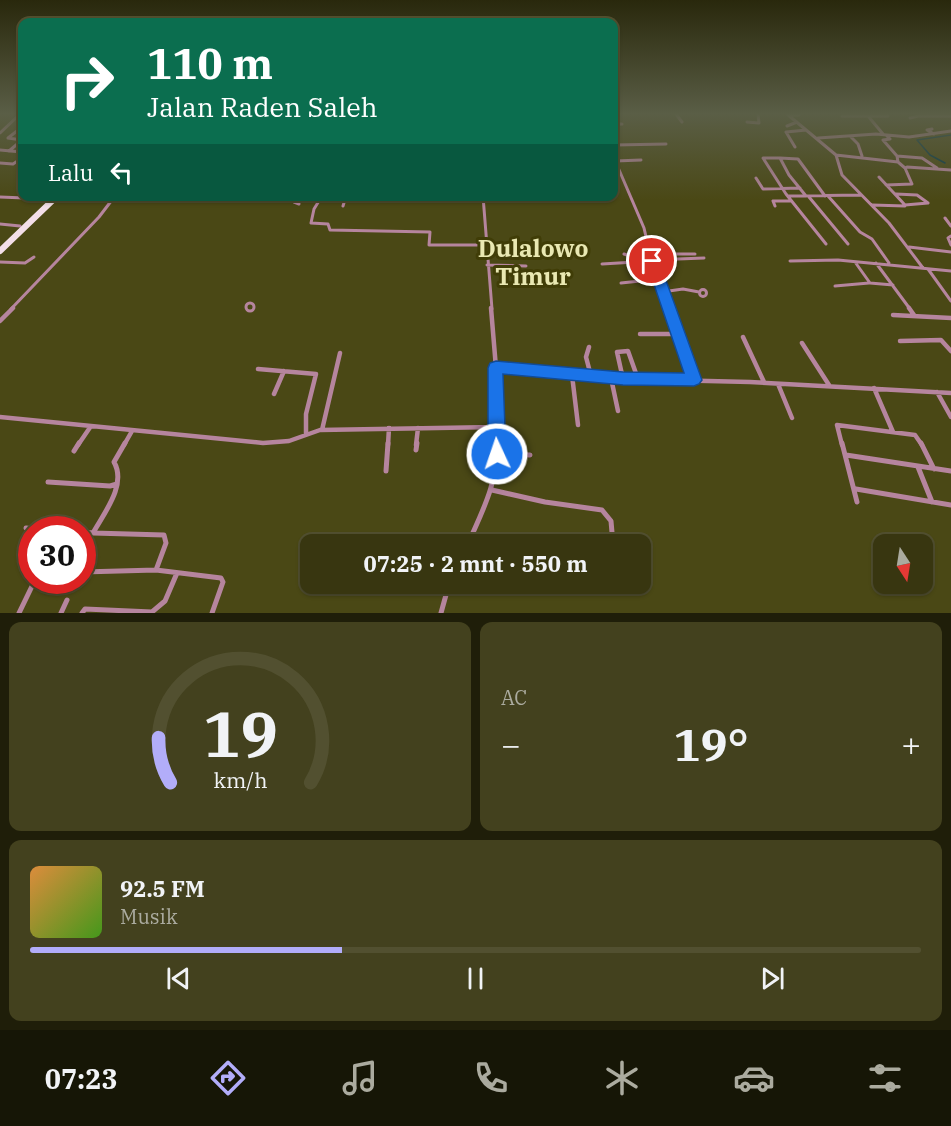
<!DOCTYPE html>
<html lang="id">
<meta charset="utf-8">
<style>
body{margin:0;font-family:"IBM Plex Serif",serif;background:#43411e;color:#f1f3f6;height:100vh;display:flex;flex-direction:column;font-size:22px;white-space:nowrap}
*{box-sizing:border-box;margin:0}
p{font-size:20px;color:#abab9f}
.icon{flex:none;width:33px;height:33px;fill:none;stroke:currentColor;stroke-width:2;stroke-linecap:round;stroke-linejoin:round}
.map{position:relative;height:613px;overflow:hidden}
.panel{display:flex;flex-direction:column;gap:9px;padding:9px;background:#1f1e09;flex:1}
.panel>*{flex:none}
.hud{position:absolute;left:18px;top:18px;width:600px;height:183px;border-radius:12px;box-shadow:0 2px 4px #0004,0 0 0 2px #525030;background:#0b6e4f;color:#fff;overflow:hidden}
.needle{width:39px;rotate:168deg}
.controls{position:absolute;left:873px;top:534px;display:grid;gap:12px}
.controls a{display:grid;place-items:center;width:60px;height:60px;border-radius:12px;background:#383610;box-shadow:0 2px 4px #0004,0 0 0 2px #525030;font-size:30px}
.speed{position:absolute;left:18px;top:516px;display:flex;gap:12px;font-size:30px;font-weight:700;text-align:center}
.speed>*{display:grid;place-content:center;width:78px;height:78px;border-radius:50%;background:#383610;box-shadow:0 2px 4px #0004,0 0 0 2px #525030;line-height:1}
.speed .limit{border:9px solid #d22;background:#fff;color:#111}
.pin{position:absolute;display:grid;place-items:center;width:51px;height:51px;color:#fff;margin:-26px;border:3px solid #fff;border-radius:50%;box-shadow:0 2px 6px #0007}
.me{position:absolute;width:66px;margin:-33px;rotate:357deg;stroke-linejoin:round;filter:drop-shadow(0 0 4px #0008)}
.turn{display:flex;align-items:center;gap:21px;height:126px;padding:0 30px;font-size:27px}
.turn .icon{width:78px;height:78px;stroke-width:2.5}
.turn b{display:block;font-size:42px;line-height:51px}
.then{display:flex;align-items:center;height:57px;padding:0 30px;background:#0003;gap:12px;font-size:22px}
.big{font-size:45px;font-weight:700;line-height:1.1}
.panel .card{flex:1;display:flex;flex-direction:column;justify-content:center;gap:9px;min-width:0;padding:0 21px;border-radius:12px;background:#43411e}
.panel .dial{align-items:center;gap:0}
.dial svg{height:156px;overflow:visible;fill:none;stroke:#525030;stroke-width:7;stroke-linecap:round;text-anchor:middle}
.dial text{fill:#f1f3f6;stroke:none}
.song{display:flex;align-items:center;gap:18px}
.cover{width:72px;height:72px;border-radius:9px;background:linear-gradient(135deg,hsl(30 70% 55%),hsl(100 70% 35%))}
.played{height:6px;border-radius:3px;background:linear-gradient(90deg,#b2adf9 35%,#525030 35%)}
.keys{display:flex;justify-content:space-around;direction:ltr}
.heat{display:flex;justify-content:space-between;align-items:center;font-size:33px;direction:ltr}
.panel .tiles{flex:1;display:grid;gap:9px;grid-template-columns:1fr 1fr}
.card:last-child{grid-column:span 2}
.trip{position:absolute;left:300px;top:534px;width:351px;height:60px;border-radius:12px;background:#383610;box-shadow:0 2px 4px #0004,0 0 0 2px #525030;font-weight:700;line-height:60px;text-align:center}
.menu{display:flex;height:96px;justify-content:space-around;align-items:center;background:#161606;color:#abab9f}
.menu .icon{width:42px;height:42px}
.menu .on{color:#b2adf9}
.menu b{font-size:27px;color:#f1f3f6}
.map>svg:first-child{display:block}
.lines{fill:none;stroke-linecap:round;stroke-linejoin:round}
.stream{stroke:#003749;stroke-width:1.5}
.minor-far2{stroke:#b6859e;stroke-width:3}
.minor-far1{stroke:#b6859e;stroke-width:4.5}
.minor{stroke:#b6859e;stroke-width:5}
.primary-far1{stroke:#f3dfe8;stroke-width:4.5}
.primary{stroke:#f3dfe8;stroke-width:6}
.route{fill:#1a73e8;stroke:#114b97;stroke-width:1.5}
.labels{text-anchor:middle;stroke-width:6;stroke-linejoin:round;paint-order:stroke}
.district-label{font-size:24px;font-weight:bold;fill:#e9e8b2;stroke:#403d07}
</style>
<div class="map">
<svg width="951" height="613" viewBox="0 0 951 613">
<rect width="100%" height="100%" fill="#4a4815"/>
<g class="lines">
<!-- stream -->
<path class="stream" d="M945 163 930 155 917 140 951 135"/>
<!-- minor-far2 -->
<path class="minor-far2" d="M676 114 682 122
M787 114 836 155 842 175 889 223 923 268
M789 115H799
M842 116H868
M910 118 918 116H951
M747 122 759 123 758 114
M614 124H622
M787 126 797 122
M932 129 927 130 934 134
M0 133 20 114
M883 134 868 116H888L887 114
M886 135 890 139 883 140 897 156 898 162
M850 136 858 144 862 156
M818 138 876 134 909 137 951 131
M614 145 666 144
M795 147 786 132 806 130
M0 150 22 152
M9 151 22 140 8 138 22 127
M836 155 898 162 905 168
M897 156 922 158 937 168
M614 158 644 228 654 271 669 309
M780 158H763L786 194 826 244
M615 161 641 160
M0 163 13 164 22 158
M879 177 905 205 928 203
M756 178 763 189 800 188
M886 185 912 184 905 168 907 167 951 170
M896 194 917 195 928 203
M296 196 294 202 299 204
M322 196 314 209 311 223 328 224 330 230 430 232 429 245H486
M483 196 492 309
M788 196 861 195
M806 196 789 175 780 158 798 159 825 196
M828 196 860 232 872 239 889 263
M0 197 49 199
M809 197 848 244
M872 205 905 206
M343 206 346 196
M775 206 773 201H791
M945 218 951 226
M0 224 20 226
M951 236 948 238 951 245
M909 247 951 252
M624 254 633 257 651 256
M651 254H695
M652 260 704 258
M790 261 838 260 951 271
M0 262 25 263 34 257
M855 262 870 283 893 285
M876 263 910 309
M602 264 652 261
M487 265 526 266
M928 269 951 301
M621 283 640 281 659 286
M835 286 869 283
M699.5 293a3.5 3.5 0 1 1 7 0a3.5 3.5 0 1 1-7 0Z
M662 292 683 289 699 292
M246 307a4 4 0 1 1 8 0a4 4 0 1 1-8 0Z
M11 309 99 217 115 196"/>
<!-- minor-far1 -->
<path class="minor-far1" d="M491 308 496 368 497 445
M669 308 694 380
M909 308 914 315
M893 315 951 318
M0 321 13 308
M640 334H679
M743 337 764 382
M900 341 941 340 951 351
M802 343 829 385
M589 347 586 357 591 376
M496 368 623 379 750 382 951 393
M258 369 316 374 306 414V434
M572 375 578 425
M611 378 618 411
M623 379 617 352 628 351 638 379
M778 384 792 418
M874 388 893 432
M937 392 951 417
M274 394 284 371
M0 417 263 443 289 441 320 430 495 427
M322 430 340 353
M78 445 91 426
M124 445 132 431
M388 445 389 428
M416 445 418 428
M842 445 837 425 915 435 922 445"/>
<!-- minor -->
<path class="minor" d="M842 443 857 502
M921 443 934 469
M416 450 417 443
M74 451 79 443
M497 454 530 455
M846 455 951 471
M918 467 932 502
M386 471 388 443
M48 482 110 486 117 484
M856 489 951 505
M492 490 545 502 602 510 611 521 613 544
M26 528 45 530
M82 532 93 533C104 513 127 485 114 462L125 443
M93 533 164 535 166 543 156 570
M470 540 487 544
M468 544C484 507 497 485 497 443
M82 572 156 570 221 578 223 582 212 613
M19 613 35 580
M61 613 67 600
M82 613 85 609 152 612 165 601 177 573
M441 613 449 584"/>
<!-- primary-far1 -->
<path class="primary-far1" d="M52 201 57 196"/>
<!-- primary -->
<path class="primary" d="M0 251 53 200"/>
</g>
<!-- sky -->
<linearGradient id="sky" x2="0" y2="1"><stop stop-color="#29280c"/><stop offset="0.57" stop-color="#5a5e46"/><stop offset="1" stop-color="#5a5e46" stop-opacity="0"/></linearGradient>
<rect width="951" height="200" fill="url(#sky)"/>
<!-- route -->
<path class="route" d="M652 257 659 261 702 380 699 384 694 386 623 385 503 374 506 454 503 460 497 462 491 460 488 454V368L490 363 496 361 623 372 684 373 646 261Z"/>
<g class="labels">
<!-- district labels -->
<g class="district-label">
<text x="533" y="257">Dulalowo<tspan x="533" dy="28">Timur</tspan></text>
</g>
</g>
</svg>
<div class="controls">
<a><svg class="needle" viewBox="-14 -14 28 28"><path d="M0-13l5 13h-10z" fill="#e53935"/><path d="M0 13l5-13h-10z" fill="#abab9f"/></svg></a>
</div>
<div class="speed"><div class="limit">30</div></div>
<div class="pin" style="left:652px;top:261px;background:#d93025"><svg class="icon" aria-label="arrive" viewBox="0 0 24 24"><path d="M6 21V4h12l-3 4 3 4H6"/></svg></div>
<svg class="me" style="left:497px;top:454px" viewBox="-20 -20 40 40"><circle r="17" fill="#1a73e8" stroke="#fff" stroke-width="3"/><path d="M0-11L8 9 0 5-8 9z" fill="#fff"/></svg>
<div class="trip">07:25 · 2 mnt · 550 m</div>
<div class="hud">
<div class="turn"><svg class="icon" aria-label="right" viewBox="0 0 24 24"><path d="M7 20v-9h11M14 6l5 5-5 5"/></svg><div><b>110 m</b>Jalan Raden Saleh</div></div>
<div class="then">Lalu<svg class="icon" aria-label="left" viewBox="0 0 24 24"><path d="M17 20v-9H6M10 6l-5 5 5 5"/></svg></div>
</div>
</div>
<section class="panel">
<div class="tiles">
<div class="card dial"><svg viewBox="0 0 100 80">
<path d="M14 69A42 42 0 1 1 86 69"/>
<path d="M14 69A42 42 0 0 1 8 46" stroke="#b2adf9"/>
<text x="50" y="56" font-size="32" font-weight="700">19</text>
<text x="50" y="72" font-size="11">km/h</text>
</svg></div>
<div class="card"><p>AC</p>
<div class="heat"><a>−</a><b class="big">19°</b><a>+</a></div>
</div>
<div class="card">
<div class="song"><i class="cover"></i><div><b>92.5 FM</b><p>Musik</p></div></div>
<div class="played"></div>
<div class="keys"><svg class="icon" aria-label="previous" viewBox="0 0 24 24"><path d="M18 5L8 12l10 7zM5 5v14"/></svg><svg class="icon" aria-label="pause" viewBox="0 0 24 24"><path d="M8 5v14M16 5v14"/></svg><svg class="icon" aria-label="next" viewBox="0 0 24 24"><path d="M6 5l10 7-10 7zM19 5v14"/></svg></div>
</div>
</div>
</section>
<nav class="menu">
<b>07:23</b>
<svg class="icon on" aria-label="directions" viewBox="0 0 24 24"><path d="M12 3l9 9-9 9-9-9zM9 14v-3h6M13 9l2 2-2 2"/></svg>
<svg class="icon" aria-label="music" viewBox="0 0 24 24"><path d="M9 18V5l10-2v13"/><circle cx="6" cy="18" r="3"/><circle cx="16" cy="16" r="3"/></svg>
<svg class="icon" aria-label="phone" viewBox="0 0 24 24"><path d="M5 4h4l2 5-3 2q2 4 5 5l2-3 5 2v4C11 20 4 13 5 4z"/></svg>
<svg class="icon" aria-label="climate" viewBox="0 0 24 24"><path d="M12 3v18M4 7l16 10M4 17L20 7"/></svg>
<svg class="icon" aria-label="car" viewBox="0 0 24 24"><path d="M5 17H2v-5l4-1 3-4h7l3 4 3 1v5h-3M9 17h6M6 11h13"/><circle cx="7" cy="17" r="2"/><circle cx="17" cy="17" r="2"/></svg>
<svg class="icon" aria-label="filters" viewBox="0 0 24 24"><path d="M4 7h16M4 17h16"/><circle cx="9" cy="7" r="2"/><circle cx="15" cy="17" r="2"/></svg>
</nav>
